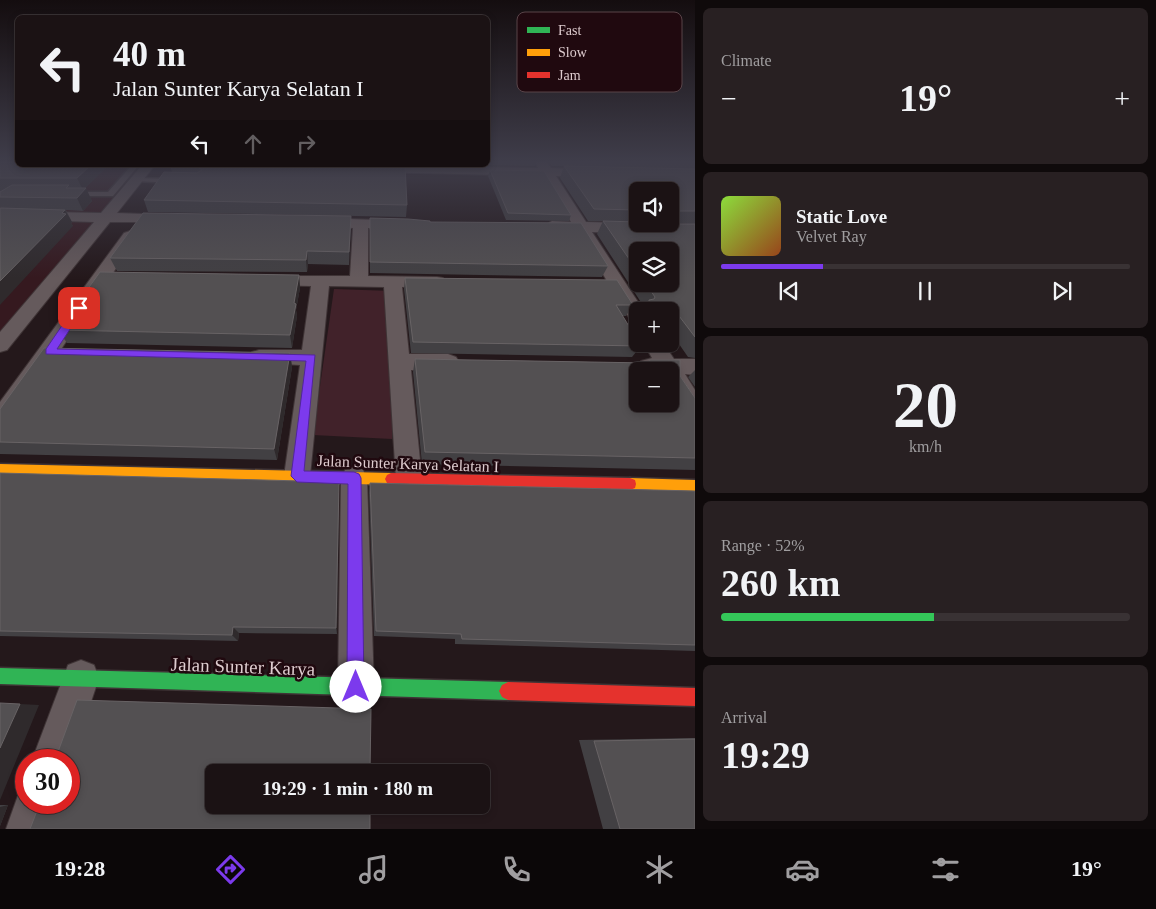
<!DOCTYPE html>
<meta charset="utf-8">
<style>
body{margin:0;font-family:Georgia,serif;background:#282022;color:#f1f3f6;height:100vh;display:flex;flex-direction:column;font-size:19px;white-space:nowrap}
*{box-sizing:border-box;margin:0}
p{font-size:16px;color:#a09ea0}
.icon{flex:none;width:28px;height:28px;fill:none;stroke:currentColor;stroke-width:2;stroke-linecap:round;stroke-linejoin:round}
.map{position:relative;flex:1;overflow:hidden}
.drawer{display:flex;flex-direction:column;gap:8px;padding:8px;background:#0f0a0b;width:461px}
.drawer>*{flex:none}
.guide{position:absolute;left:15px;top:15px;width:475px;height:152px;border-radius:8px;box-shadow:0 2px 8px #0003,0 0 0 1px #393234;background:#1b1214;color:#f1f3f6;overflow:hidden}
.tools{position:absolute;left:629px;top:182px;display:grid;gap:10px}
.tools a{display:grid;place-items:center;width:50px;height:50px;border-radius:8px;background:#1b1214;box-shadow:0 2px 8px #0003,0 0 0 1px #393234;font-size:25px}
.speed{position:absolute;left:15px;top:749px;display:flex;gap:10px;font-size:25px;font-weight:700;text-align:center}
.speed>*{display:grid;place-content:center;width:65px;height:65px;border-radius:50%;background:#1b1214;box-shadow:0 2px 8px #0003,0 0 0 1px #393234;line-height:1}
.speed .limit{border:8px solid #d22;background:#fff;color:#111}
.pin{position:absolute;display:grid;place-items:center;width:42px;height:42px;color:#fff;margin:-21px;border-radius:10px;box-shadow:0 2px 8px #0006}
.me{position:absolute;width:55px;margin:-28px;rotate:0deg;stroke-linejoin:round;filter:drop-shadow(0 0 4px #0008)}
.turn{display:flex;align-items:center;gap:18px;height:105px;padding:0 15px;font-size:22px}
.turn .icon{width:65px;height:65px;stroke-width:2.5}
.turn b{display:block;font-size:35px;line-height:42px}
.lanes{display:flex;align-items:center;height:48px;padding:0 15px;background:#0003;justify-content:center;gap:25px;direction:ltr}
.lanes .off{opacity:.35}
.big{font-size:38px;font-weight:600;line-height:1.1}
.drawer .widget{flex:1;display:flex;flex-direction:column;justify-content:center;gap:8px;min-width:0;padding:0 18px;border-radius:8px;background:#282022}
.drawer .dial{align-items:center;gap:0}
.dial b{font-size:65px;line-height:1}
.song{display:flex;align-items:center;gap:15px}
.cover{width:60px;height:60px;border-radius:8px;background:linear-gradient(135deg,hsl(90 70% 55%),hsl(20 70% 35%))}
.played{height:5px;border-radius:2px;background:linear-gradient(90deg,#7c3aed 25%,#393234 25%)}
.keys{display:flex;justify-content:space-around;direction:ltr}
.heat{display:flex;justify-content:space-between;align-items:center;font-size:28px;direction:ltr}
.charge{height:8px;border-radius:4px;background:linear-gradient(90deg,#34c759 52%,#393234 0)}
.trip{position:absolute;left:205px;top:764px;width:285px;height:50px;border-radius:8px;background:#1b1214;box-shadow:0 2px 8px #0003,0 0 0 1px #393234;font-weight:600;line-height:50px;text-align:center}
.dock{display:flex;height:80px;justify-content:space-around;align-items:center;background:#0b0708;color:#a09ea0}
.dock .icon{width:35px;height:35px}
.dock .current{color:#7c3aed}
.dock b{font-size:22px;color:#f1f3f6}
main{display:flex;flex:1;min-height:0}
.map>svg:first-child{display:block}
.built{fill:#35191f}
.green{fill:#41222a}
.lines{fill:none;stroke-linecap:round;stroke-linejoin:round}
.lane-casing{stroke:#3f3436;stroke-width:3}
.street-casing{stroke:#3f3436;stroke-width:2}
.fast-casing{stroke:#3f3436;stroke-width:3}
.slow-casing{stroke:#3f3436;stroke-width:3}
.jam-casing{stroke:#3f3436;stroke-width:3}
.lane{fill:#655a5c;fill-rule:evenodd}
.street{fill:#655a5c;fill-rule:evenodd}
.fast{fill:#30b455;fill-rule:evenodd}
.slow{fill:#ff9f0a;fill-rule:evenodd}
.jam{fill:#e5322d;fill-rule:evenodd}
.wall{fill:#424043;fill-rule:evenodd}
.shaded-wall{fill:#2f2a2c}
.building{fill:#535052;stroke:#686365;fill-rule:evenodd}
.route{fill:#7c3aed;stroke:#51269a}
.labels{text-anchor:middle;stroke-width:5;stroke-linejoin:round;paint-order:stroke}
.street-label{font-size:16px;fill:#decccf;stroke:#20090f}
.near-street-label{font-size:19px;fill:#decccf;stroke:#20090f}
.key{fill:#20090f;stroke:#594449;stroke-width:1}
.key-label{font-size:14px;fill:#decccf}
</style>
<main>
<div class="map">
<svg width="695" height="829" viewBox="0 0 695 829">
<rect width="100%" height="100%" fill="#24181b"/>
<!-- built -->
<path class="built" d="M0 162 18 165H152L0 342Z"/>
<!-- green -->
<path class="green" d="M334 289 392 291V439L313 435Z"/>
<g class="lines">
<defs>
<path id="lane" d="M132 165H139L113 196H74L70 194 74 192H108Z
M137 178 174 179 177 181 174 183 135 181 134 180Z"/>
<path id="street" d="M535 162H547L551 168 600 170 601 173 600 176 595 177 556 176 586 222 695 225V235L592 232 644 311H638V323L631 321 577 231H552L544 226 552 221 571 222 543 176 374 172 368 168 371 165 538 168Z
M142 165H155L117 213 171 215 176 216 178 219 176 222H110L7 350 0 352V332L94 222 0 219V211L101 213Z
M319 218 408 221 411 224 403 229 368 228V276L437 277 443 278 446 282 443 286 402 287 409 354H448L456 357 459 362 456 367 448 370H411L422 480 418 488 409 492 400 488 396 480 384 287 329 286 310 476 306 484 297 488 288 484 284 476 300 365 252 362 248 357 252 352 259 350H302L311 286 268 285 262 284 259 280 262 276H350L353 228 314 226 311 223Z
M130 231 138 236 8 427 0 430V402L124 233Z
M644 344H664L674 359H695V375L685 374 695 390V418L687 415 670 388V371H641L638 366 641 361 652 358Z
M354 466 363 470 367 478 374 687 369 700 356 705 343 700 338 687 341 478 345 470Z
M81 660 94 665 99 678 69 767V760H32L68 665Z
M26 785V802H57L48 829H6L21 787Z"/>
<path id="fast" d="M0 668 508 682 514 685 517 691 514 697 508 700 0 684Z"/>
<path id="slow" d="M0 464 391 473 395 475 397 479 395 483 391 485 0 474Z
M630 478 695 480V492L630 490 625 488 624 484 625 480Z"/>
<path id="jam" d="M391 473 630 478 635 480 636 484 635 488 630 490 391 485 387 483 385 479 387 475Z
M508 682 695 688V706L508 700 502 697 499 691 502 685Z"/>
</defs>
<!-- lane casing -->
<use href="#lane" class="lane-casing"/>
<!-- street casing -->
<use href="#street" class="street-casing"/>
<!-- fast casing -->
<use href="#fast" class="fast-casing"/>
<!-- slow casing -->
<use href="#slow" class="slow-casing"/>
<!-- jam casing -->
<use href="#jam" class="jam-casing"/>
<!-- lane -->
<use href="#lane" class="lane"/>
<!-- street -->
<use href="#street" class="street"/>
<!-- fast -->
<use href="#fast" class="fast"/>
<!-- slow -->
<use href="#slow" class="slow"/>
<!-- jam -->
<use href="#jam" class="jam"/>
</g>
<!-- wall -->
<path class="wall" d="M0 162 18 165H109L85 188 92 201 83 211 66 210 72 222 71 223 73 226 1 208 0 207Z
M488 162H536L535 166 488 165Z
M548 162H695V224L670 223V191H638V222L695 224V358L688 357 670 331V311H641L644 307 597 234 603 221H588L560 178 564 166H552ZM638 251 670 284H638Z
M170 165H405L407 205 406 217 148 212 144 200 172 172Z
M490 170 571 215 569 221 506 220 488 176Z
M351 216 349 265 308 264 307 272 117 271 110 258Z
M370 218 430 222 608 266 602 277 370 273Z
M299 275 300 288 296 310 297 316 292 348 67 343 58 330Z
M405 278 633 305 626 316H622L641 346 632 357 411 353 404 289Z
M290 353 292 367 277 460 0 454V409Z
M415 359 648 363 650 360 680 376 695 398V470L422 464 413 372Z
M695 370V387L688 377Z
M0 473 339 493 337 634 239 633 238 641 0 636Z
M370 483 695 491V651L455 644V639L374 636 369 493Z
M695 738V829H603L579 740Z
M0 805H8L0 826Z"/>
<!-- shaded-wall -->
<path class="shaded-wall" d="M91 165H109L83 190 77 178Z
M86 188 92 201 83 211 77 198Z
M65 210 72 222 71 223 73 226 0 305V281Z
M351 216V229L349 265V252Z
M307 251 308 264 307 272 306 260Z
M299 275 300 288 296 310 297 316 292 348 290 335 294 303Z
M290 353 292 367 277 460 274 449Z
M339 482V493L337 634 336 628Z
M233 627 239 633 238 641 232 635Z
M20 704 39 705 0 800V748Z
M8 805 0 826V807Z"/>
<!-- building -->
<path class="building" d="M0 162H18V165H91L77 178H0Z
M170 165H405L407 205 144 200 164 172 197 173 202 170 197 166Z
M564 166 695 169V211H670V191H638V210L594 209Z
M490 170 544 171 571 215 508 213Z
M12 185H69L66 188H86L77 198 0 197V192Z
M0 208 65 210 62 213 66 214 0 281Z
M143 213 351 216 349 252 307 251 306 260 110 258Z
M370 218 408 219 430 221V222L581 223 608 266 370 262Z
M603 221 638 222V224H695V337L670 304 649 303V300L654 299 655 297 646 284H670V251H638V272Z
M100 272 299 275 294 303 296 304 290 335 58 330Z
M405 278 617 280 633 305H616L638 341V344H639L641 346 413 342Z
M44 348 290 353 274 449 0 442V409Z
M415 359 648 363 650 360H680V376L695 398V458L425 452ZM638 371H670V404H638Z
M0 473 339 482 336 628 233 627 232 635 0 631Z
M370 483 695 491V645L462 639 461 634 376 631Z
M77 700 371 709 370 772H214V805H370V829H30L38 808 35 805 36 802H69V760H55Z
M0 703 20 704 0 748Z
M695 739V829H620L594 741Z"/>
<!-- sky -->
<linearGradient id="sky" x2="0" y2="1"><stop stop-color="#140d0f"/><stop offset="0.58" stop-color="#3f3d4a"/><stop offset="1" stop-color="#3f3d4a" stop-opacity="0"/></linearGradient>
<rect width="695" height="278" fill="url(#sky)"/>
<!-- route -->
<path class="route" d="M76 305 84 308 57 349 315 355 304 471 354 472 359 474 361 478 364 687 362 693 356 696 350 693 347 687 348 484 297 482 291 476 306 361 46 354V349Z"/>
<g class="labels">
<!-- street labels -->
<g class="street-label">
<text transform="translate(408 463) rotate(2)" y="6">Jalan Sunter Karya Selatan I</text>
</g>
<!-- near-street labels -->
<g class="near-street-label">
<text transform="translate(243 666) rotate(2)" y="7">Jalan Sunter Karya</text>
</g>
</g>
<!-- legend -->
<rect x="517" y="12" width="165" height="80" rx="8" class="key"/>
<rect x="527" y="27" width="23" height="6" fill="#30b455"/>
<rect x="527" y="49" width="23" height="7" fill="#ff9f0a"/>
<rect x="527" y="72" width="23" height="6" fill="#e5322d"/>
<g class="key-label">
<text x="558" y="35">Fast</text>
<text x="558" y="57">Slow</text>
<text x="558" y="80">Jam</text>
</g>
</svg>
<div class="tools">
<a><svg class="icon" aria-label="sound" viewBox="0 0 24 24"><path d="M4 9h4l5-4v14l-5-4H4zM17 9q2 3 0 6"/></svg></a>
<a><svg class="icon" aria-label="layers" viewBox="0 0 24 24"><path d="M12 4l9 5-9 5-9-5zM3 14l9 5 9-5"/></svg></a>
<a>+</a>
<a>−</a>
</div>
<div class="speed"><div class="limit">30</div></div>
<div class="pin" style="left:79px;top:308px;background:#d93025"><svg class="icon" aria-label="arrive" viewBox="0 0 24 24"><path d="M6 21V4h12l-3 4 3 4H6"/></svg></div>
<svg class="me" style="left:356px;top:687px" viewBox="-20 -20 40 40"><circle r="19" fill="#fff"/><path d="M0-13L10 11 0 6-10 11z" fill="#7c3aed"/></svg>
<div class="trip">19:29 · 1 min · 180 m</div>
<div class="guide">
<div class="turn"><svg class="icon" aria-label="left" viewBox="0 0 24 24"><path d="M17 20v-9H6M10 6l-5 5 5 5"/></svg><div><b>40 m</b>Jalan Sunter Karya Selatan I</div></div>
<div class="lanes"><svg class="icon" aria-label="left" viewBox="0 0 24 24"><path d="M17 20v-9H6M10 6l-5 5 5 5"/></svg><svg class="icon off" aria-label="ahead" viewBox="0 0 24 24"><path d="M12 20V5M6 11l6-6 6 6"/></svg><svg class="icon off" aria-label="right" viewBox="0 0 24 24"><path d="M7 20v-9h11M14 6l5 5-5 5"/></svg></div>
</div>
</div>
<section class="drawer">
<div class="widget"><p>Climate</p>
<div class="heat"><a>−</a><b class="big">19°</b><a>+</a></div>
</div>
<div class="widget">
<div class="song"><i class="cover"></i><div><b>Static Love</b><p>Velvet Ray</p></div></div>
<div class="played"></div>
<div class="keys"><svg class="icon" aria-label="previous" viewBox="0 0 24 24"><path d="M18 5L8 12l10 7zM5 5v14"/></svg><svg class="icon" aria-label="pause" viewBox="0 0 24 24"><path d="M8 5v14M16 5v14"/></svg><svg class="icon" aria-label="next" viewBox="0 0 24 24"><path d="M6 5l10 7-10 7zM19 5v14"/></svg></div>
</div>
<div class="widget dial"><b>20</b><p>km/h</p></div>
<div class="widget"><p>Range · 52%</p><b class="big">260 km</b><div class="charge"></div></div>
<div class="widget"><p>Arrival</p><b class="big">19:29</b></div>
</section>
</main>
<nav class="dock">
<b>19:28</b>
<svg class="icon current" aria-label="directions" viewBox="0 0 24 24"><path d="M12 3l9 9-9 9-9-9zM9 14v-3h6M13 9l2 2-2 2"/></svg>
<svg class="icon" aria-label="music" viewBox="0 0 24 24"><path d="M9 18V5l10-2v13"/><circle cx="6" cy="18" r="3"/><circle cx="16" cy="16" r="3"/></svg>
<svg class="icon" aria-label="phone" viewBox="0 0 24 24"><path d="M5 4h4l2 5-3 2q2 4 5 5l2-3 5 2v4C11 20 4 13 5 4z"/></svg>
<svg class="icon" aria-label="climate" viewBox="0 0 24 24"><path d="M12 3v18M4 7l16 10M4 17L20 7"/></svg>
<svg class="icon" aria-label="car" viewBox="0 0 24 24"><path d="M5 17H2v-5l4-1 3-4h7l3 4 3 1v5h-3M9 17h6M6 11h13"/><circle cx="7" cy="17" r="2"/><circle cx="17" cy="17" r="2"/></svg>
<svg class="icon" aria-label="filters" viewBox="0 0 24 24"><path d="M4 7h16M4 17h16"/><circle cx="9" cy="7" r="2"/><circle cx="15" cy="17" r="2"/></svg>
<b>19°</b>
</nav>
